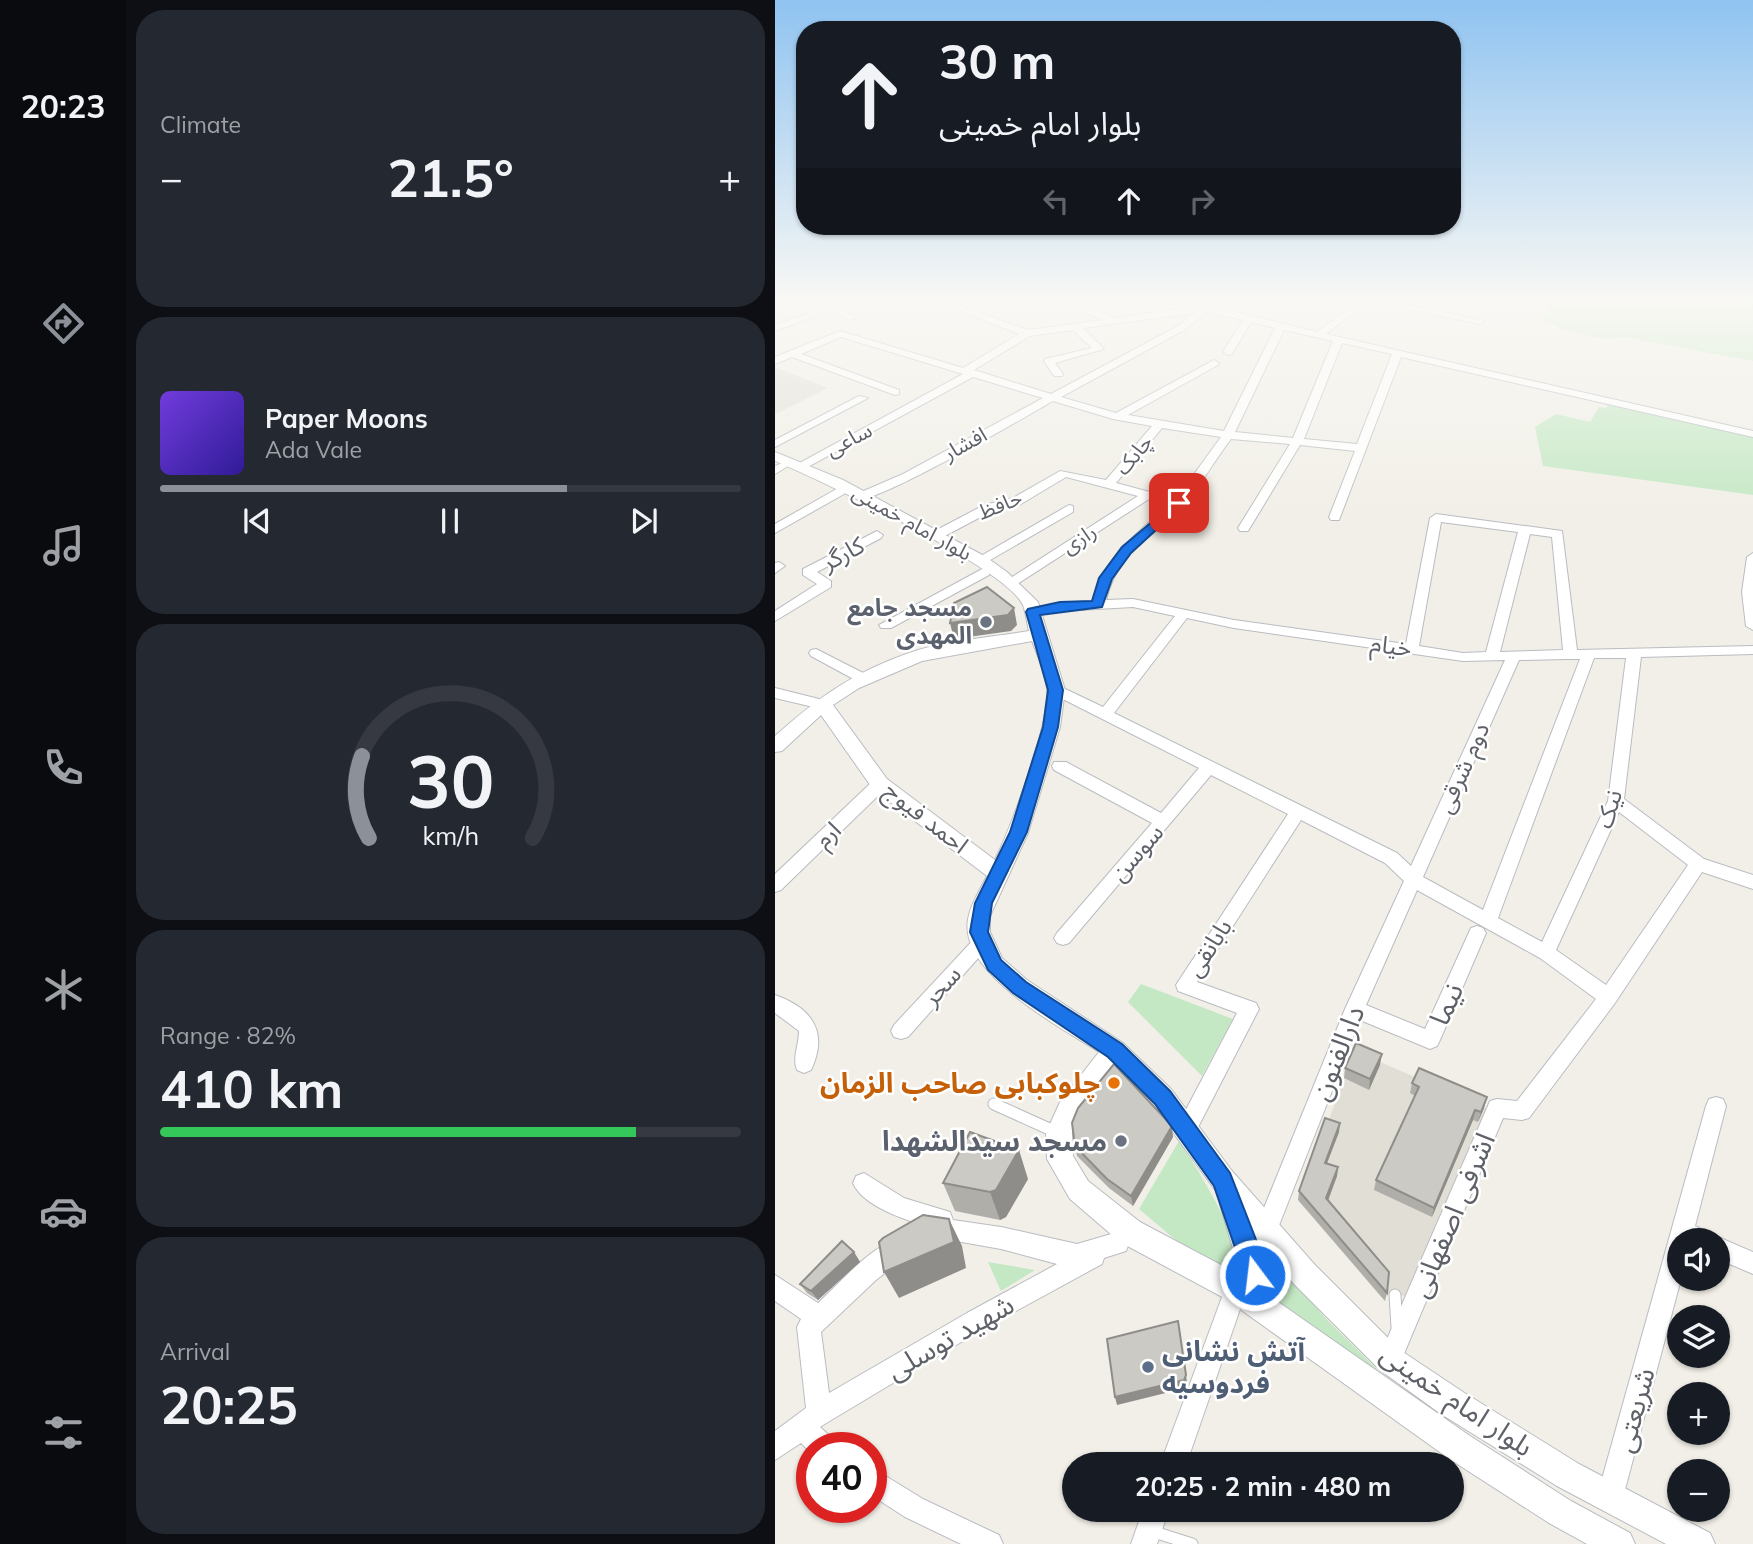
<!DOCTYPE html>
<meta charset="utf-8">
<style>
body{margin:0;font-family:Mulish,"Noto Sans Arabic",sans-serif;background:#242831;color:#f1f3f6;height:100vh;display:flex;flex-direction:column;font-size:26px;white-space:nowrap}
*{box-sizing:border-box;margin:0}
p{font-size:23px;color:#9ea1a6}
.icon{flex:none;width:38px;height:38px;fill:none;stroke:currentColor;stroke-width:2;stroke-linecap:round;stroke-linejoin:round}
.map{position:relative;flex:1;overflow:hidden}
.side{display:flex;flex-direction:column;gap:10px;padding:10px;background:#0d0f14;width:649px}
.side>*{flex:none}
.top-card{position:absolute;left:21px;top:21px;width:665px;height:214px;border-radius:28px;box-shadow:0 2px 5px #0004;background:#171b24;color:#f1f3f6;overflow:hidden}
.controls{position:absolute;left:892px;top:1228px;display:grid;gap:14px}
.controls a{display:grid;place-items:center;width:63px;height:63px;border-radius:50%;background:#171b24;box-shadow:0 2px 5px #0004;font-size:35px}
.speed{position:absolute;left:21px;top:1432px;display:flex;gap:14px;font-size:35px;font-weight:700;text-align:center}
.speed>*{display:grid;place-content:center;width:91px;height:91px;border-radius:50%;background:#171b24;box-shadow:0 2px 5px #0004;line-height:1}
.speed .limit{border:10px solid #d22;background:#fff;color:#111}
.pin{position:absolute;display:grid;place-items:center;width:60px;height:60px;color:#fff;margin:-30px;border-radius:14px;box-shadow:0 4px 10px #0006}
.me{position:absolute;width:77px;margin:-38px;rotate:345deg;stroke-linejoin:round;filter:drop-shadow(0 0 5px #0008)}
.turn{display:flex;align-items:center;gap:24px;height:147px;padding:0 28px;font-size:32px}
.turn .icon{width:91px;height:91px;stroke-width:2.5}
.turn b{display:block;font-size:49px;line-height:60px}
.lanes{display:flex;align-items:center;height:66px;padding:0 28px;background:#0003;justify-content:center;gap:35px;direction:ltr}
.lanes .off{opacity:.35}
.big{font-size:52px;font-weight:700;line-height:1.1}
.side .widget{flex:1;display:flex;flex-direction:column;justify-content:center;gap:10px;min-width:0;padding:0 24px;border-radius:28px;background:#242831}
.side .dial{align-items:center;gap:0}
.dial svg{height:182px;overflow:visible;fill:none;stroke:#363941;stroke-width:7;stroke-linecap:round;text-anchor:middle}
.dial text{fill:#f1f3f6;stroke:none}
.song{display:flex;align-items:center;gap:21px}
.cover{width:84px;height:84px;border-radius:10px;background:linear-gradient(135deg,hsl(260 70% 55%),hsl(250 70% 35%))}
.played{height:7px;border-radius:4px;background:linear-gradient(90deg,#8c9099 70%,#363941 70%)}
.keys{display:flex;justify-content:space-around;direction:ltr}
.heat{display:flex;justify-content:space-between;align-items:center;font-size:38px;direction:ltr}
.charge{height:10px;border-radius:5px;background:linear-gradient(90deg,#34c759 82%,#363941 0)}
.trip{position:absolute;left:287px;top:1452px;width:402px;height:70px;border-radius:35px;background:#171b24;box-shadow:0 2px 5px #0004;font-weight:700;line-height:70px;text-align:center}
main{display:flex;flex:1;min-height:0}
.dock{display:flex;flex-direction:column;width:126px;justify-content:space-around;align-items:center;background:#090b0e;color:#9ea1a6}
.dock .icon{width:49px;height:49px}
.dock .selected{color:#8c9099}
.dock b{font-size:32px;color:#f1f3f6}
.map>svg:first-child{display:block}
.education{fill:#e1ded5}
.green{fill:#c4e8c4}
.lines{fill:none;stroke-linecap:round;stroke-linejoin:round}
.service-casing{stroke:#b9bcc1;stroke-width:13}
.minor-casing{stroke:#b9bcc1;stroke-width:2}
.tertiary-casing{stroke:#b9bcc1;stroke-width:2}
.service{stroke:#fff;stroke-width:11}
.minor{fill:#fff;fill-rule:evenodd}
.tertiary{fill:#fff;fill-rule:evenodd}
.wall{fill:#afaea9}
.shaded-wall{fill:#8f8d89}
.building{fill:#cccac4;stroke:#8f8d89;stroke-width:2}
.route{fill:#1a73e8;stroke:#114b97;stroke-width:2}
.worship-dot{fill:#6b7280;stroke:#fff;stroke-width:2.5}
.food-dot{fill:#e8710a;stroke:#fff;stroke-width:2.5}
.service-dot{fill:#5c6f8a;stroke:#fff;stroke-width:2.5}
.labels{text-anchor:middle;stroke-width:5;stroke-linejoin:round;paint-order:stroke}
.far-street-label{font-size:21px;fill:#5e6268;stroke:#fff}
.street-label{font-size:24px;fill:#5e6268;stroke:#fff}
.worship-label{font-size:24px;font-weight:bold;fill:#5b616d;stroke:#fff;text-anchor:end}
.near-street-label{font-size:28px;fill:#5e6268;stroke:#fff}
.near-food-label{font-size:28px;font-weight:bold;fill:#c56008;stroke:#fff;text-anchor:end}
.near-worship-label{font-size:28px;font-weight:bold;fill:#5b616d;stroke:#fff;text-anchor:end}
.near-service-label{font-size:28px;font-weight:bold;fill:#4e5e75;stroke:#fff;text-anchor:start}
</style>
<main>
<nav class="dock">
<b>20:23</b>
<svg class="icon selected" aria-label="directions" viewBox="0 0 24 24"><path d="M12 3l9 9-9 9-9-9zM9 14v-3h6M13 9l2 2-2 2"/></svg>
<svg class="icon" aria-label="music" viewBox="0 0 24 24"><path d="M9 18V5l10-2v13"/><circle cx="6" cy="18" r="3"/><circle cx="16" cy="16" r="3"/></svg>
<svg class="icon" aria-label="phone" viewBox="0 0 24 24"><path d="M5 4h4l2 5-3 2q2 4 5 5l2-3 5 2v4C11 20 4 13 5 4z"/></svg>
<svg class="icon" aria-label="climate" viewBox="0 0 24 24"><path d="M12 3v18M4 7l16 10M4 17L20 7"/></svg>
<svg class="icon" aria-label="car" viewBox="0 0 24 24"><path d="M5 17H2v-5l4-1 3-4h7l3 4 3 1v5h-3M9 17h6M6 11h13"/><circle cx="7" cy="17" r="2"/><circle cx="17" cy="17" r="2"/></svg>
<svg class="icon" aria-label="filters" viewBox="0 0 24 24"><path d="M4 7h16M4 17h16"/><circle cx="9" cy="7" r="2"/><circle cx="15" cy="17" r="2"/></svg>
</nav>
<section class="side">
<div class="widget"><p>Climate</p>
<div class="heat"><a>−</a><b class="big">21.5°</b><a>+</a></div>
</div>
<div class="widget">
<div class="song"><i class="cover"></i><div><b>Paper Moons</b><p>Ada Vale</p></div></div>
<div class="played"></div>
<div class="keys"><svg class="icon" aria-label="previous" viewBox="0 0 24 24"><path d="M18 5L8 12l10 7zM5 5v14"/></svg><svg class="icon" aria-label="pause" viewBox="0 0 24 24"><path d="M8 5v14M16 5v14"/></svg><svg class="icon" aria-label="next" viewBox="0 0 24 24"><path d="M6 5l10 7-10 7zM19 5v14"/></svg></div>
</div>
<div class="widget dial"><svg viewBox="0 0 100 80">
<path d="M14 69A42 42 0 1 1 86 69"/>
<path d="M14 69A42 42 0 0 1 11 33" stroke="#8c9099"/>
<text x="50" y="56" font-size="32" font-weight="700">30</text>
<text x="50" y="72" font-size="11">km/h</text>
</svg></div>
<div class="widget"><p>Range · 82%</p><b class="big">410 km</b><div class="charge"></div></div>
<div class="widget"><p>Arrival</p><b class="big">20:25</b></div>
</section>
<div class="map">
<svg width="978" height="1544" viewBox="0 0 978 1544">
<rect width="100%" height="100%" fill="#f1efe7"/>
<!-- education -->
<path class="education" d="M0 367 53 388 0 414Z
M580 1051 711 1108 630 1296 611 1294 606 1297 526 1203 525 1195Z"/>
<!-- green -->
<path class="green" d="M778 303H978V361L849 337 830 339 785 330 781 325 767 322Z
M835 402 978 436V495L768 466 760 427 781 414 815 422 824 407 831 408Z
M366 984 458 1019 427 1076 353 1002Z
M404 1141C431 1181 452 1221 471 1265L463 1277 403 1242 364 1209Z
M474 1231 553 1321 612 1379 482 1288Z
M213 1262 260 1270 226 1291Z"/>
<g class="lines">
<defs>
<path id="service" d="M219 1104 281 1132
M620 1295 622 1327
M376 1531 417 1544"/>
<path id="minor" d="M0 303H7L0 306Z
M45 303H56L81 318 73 320Z
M166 303H178L253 330 328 320 286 303H299L341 318 432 305 542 332 582 303H591L551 334 978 431V437L626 357 564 520H556L554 517 580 451 525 445 473 531H465L463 528 515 444 456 439C440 460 426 485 408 505 376 541 344 548 331 600L358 599 459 620 631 644 655 518 661 514 787 531 802 650 978 646V654L866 657 849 799 929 859 978 875V889L927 872 840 1003 754 1118 747 1120 728 1118 623 1368 615 1372 607 1368 603 1360 715 1101 722 1099 742 1101 821 999 765 958 642 890 591 1005 650 1029 696 928 702 926 708 928 711 933 665 1040 662 1046 655 1049 585 1020 499 1238 491 1241 483 1238 480 1230 570 1009 629 881 610 863 526 820 422 982 481 1003 484 1009 419 1135 412 1138 405 1135 402 1128 405 1121 462 1013 403 991 401 985 513 814 436 775 294 943 288 945 282 943 279 938 282 933 377 823 279 770 277 766 279 762H291L386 813 424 768 276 693 274 690 281 685 286 687 328 707 400 616 358 607 285 611 257 616 250 612 252 609 285 603 317 601C330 555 361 535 395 504L374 499 236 588 229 584 231 581 363 496 291 477 246 504 217 511 164 539H156V533L209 505 238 498 285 471 331 480 377 426 338 419 278 401C250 417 105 502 84 499V493L128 474 268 398 198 377 29 469H21V465L188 374 66 337 26 354 124 390V394L120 395 17 357 0 364V357L65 331 188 368 244 334ZM432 312 468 320 448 352 453 355 457 354 476 322 500 328 449 431 353 415 443 365 444 363 439 360 341 413 286 397 409 330ZM419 313 403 326 276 394 199 370 255 336 298 330 317 348 270 359 269 361 279 376H287L288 374 280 363 329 349 308 328ZM509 330 558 341 518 438 460 432ZM567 343 617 354 582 444 529 439ZM387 428 446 437 401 499 341 483ZM666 522 743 532 711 652 688 653 644 646ZM755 534 777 537 788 650 725 652ZM412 618 459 628 688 661 730 660 636 866 622 853 339 713ZM819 658H851L833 801 767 942 723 918ZM791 659H805L708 910 648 877 744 660ZM844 812 913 865 831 985 781 950Z
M604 303H622L710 321 705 324Z
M30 315 38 317 0 331V325Z
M84 396 93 398 0 447V440Z
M7 463 13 466 0 474V466Z
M65 487 71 491 69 494 0 533V524Z
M294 505 298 506V512L210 563 205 564 199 560Z
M102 531 108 535 106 538 42 572 56 581V587L0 621V611L42 584 28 575V569Z
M978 553V630L971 626 967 592 972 557Z
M4 562 10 566 0 573V563Z
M209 568 215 572 214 575 116 628H106L104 625Z
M41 649 94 676 96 679 94 682H84L36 656 34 653 36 650Z
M0 688 52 701 54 704 47 709 0 698Z
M105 778 111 780 113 784 111 788 6 890 0 892V874L99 780Z
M207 935 213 937 216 942 213 947 133 1037 126 1039 119 1037 116 1031 119 1025 201 937Z
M0 995C37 1008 54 1032 36 1070L29 1073 22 1070C17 1059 24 1044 24 1031L0 1013Z
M941 1097 948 1099 951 1106 920 1226 935 1233 937 1239 943 1237 978 1252V1274L943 1259V1241H905L906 1279 848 1497 844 1506 835 1510 826 1506 822 1497 931 1106 934 1099Z
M89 1173 129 1198 175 1212 178 1220 226 1227 302 1244 343 1232 351 1235 354 1243 351 1251 329 1258 327 1264 208 1329 53 1422 45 1427 57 1438 60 1447H37V1454L26 1443 0 1460V1431L31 1408 22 1327 26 1319 0 1301V1275L43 1303C67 1281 92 1250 123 1238L131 1241 134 1249 131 1257 101 1280 46 1332 54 1393 192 1313 282 1264 226 1249 153 1236 151 1226C128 1219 88 1206 78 1183L81 1176Z
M461 1278 469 1281 472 1289 411 1465H385L450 1289 453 1281Z
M96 1467 148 1499 224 1535 228 1544H186L130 1517 96 1495Z
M368 1510H394L382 1544H356Z"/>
<path id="tertiary" d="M0 452 68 480 211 557 232 572 263 602 290 690 285 727 253 833 215 916V932L227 958 252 980 348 1043 396 1089 457 1171 540 1265 625 1350 688 1392 804 1464 935 1533 940 1544H891L782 1486 666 1414 605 1370 520 1285 486 1244 494 1275 486 1290 695 1436 796 1501 855 1533 860 1544H812L774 1523 673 1458 451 1299 345 1242 295 1199 272 1159 271 1133 285 1102 324 1052C286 1027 178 971 194 915 197 902 206 888 212 876L98 789 46 715 7 751 0 752V736C45 696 79 672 137 652 169 641 219 637 254 631 252 623 251 613 248 605 230 567 45 480 0 461ZM257 641C263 656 270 673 272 688 276 721 236 827 220 860L112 779 58 705 84 688 147 661ZM341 1067 378 1105 441 1191 465 1272 463 1274 365 1222 313 1181 298 1156 297 1133 303 1117Z"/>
</defs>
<!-- service casing -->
<use href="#service" class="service-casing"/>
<!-- minor casing -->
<use href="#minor" class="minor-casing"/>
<!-- tertiary casing -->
<use href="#tertiary" class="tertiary-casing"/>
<!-- service -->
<use href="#service" class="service"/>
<!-- minor -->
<use href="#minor" class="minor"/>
<!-- tertiary -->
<use href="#tertiary" class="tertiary"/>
</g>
<!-- wall -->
<path class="wall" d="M605 1065 594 1090 569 1078 570 1068Z
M637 1083 709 1108 703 1122 698 1120 657 1217 599 1190 601 1180 640 1096 635 1093Z
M564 1132 552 1163 563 1167 562 1176 553 1200 612 1293 610 1301 523 1200 524 1191Z
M398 1137 358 1206 334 1188 302 1156 300 1146Z
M253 1179 231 1217 225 1220 180 1211 168 1183Z
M79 1252 85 1262 43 1300 32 1293 25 1284Z"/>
<!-- shaded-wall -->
<path class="shaded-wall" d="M239 608 242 625 236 631 179 639 175 623Z
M607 1054 605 1065 594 1090 595 1079Z
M712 1097 709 1108 703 1122 706 1112Z
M700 1110 698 1120 657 1217 659 1208Z
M565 1123 564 1132 549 1171 550 1163Z
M397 1126 398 1137 358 1206 356 1196Z
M244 1150 253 1179 231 1217 225 1220 215 1192Z
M563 1167 562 1176 551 1206V1198Z
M174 1219 187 1246 191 1268 124 1298 109 1272Z
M79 1252 85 1262 43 1300 36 1291Z
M411 1375 412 1383 411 1388 342 1405 340 1397Z"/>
<!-- building -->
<path class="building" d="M212 587 239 608 233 615 175 623 179 603Z
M581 1043 607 1054 595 1079 570 1068Z
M339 1064 397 1126 356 1196 332 1179 300 1146 297 1123 303 1108Z
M644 1068 712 1097 706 1112 700 1110 659 1208 601 1180 644 1087 637 1083Z
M550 1118 565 1123 550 1163 563 1167 551 1198 614 1272 612 1293 524 1191Z
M195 1132 244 1150 221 1190 215 1192 168 1183Z
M148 1215 174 1219 179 1242 109 1272 104 1242 108 1238Z
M67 1241 79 1252 36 1291 25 1284Z
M403 1321 411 1375 409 1380 340 1397 332 1339Z"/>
<!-- sky -->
<linearGradient id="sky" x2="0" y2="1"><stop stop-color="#8fc3f1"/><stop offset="0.58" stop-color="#f9f8f4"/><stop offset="1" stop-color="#f9f8f4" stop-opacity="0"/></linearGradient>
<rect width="978" height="519" fill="url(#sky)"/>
<!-- route -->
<path class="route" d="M404 499 408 500V505L356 553 337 579 327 607 265 615 288 690 283 727 252 832 217 903 213 932 226 960 251 982 347 1044 395 1091 455 1173 487 1255 491 1275 488 1283 480 1286 472 1283 439 1186 380 1104 333 1057 238 993 213 970 195 932 200 903 235 832 268 727 273 690 251 612 253 609 285 602 317 601 324 578 347 547Z"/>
<!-- markers -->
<g class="worship-dot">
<circle cx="211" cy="622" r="7"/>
<circle cx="346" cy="1141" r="7"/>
</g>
<circle class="food-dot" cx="339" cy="1083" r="7"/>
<circle class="service-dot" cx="373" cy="1367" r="7"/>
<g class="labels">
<!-- far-street labels -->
<g class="far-street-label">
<text transform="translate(74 440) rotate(-28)" y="7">ساعی</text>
<text transform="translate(190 444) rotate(-29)" y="7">افشار</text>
<text transform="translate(359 455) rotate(-50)" y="7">چابک</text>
<text transform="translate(225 505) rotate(-22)" y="7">حافظ</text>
<text transform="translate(137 523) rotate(29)" y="7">بلوار امام خمینی</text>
<text transform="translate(304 539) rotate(-33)" y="7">رازی</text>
</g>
<!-- street labels -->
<g class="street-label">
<text transform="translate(68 554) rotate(-28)" y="8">کارگر</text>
<text transform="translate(616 646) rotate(8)" y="8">خیام</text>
<text transform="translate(688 768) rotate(-66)" y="8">دوم شرقی</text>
<text transform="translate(834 809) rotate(-73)" y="8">نیک</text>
<text transform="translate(151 818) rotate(38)" y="8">احمد فیوج</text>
<text transform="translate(53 835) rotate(-44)" y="8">ارم</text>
<text transform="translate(362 853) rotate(-49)" y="8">سوسن</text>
<text transform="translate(434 948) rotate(-57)" y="8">بابانقی</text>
<text transform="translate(167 986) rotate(-48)" y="8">سحر</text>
</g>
<!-- worship labels -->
<g class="worship-label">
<text x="197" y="616">مسجد جامع<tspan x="197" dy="28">المهدی</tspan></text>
</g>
<!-- near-street labels -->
<g class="near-street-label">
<text transform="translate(671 1004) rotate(-66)" y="10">نیما</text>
<text transform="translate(562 1053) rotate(-68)" y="10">دارالفنون</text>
<text transform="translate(677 1215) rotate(-67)" y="10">اشرفی اصفهانی</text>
<text transform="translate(175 1337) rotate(-30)" y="10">شهید توسلی</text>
<text transform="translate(682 1400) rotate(34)" y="10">بلوار امام خمینی</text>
<text transform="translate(859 1410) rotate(-75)" y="10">شریعتی</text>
</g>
<!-- near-food labels -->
<g class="near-food-label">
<text x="325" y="1093">چلوکبابی صاحب الزمان</text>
</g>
<!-- near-worship labels -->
<g class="near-worship-label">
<text x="332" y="1151">مسجد سیدالشهدا</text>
</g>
<!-- near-service labels -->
<g class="near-service-label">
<text x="387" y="1361">آتش نشانی<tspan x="387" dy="32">فردوسیه</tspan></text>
</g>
</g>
</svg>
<div class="controls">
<a><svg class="icon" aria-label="sound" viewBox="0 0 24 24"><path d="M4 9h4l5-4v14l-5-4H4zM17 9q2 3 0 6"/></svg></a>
<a><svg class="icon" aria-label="layers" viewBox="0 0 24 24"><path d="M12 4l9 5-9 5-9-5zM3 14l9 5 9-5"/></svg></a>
<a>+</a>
<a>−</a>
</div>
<div class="speed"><div class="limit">40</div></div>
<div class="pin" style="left:404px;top:503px;background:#d93025"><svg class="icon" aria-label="arrive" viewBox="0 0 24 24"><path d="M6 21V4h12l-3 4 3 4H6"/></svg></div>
<svg class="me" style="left:480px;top:1275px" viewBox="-20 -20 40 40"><circle r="17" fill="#1a73e8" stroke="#fff" stroke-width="3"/><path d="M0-11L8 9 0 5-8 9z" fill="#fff"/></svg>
<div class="trip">20:25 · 2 min · 480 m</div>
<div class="top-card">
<div class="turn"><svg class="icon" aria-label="ahead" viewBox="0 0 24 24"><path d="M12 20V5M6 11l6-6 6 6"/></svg><div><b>30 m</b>بلوار امام خمینی</div></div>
<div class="lanes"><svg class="icon off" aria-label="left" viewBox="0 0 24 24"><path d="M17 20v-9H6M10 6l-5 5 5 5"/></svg><svg class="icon" aria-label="ahead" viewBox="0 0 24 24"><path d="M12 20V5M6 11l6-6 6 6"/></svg><svg class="icon off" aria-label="right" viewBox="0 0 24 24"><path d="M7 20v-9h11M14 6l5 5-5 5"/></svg></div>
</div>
</div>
</main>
